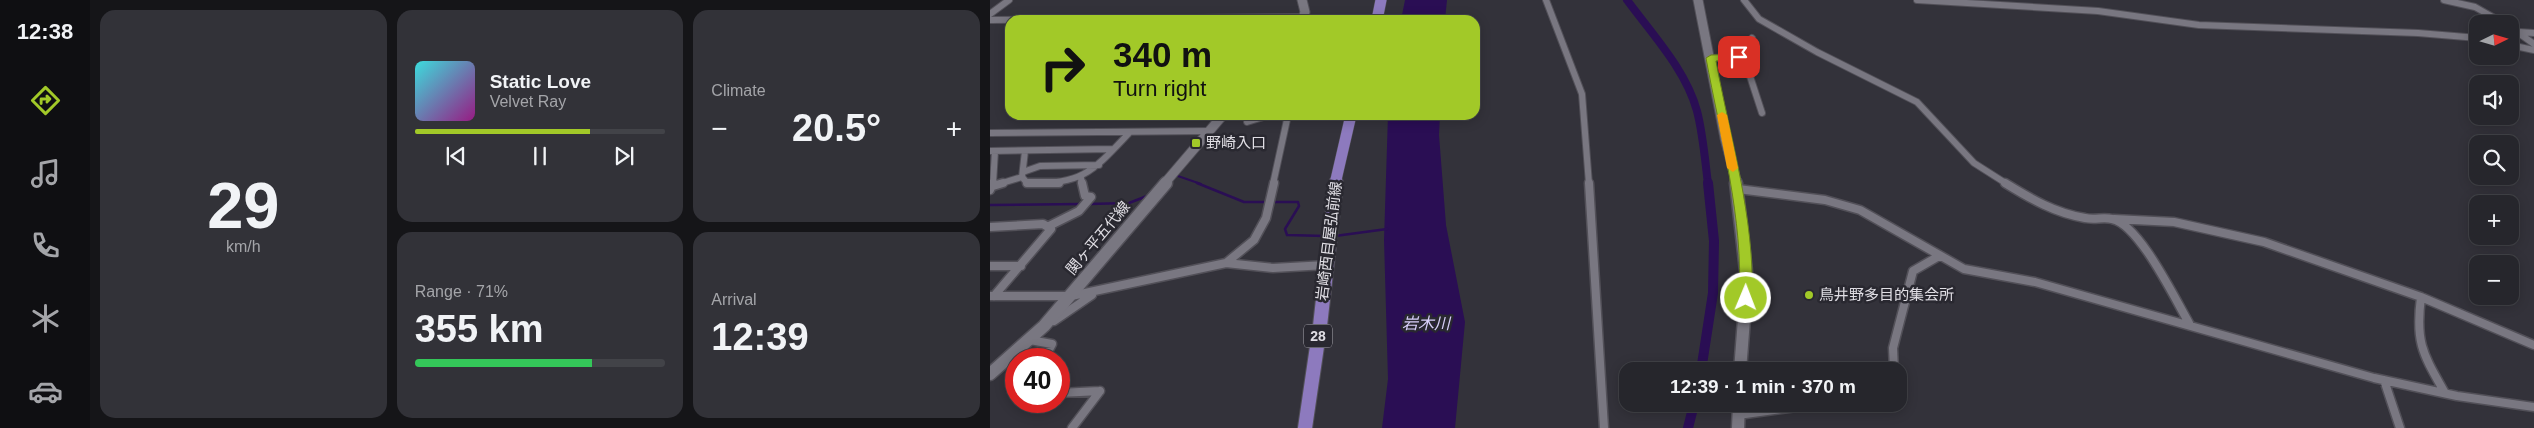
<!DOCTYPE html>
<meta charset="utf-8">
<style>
body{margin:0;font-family:Arial,"Noto Sans JP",sans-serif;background:#323238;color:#f1f3f6;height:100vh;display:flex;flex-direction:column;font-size:19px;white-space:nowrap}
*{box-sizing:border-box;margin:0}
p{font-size:16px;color:#a4a5a9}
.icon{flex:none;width:28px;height:28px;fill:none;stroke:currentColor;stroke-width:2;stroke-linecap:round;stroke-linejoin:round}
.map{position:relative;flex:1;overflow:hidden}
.sheet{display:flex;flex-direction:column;gap:10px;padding:10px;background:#151518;width:900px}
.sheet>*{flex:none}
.guide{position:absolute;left:15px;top:15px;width:475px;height:105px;border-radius:15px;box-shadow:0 2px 12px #0003,0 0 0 1px #424348;background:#a2c928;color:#111;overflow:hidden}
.needle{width:32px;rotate:85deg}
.controls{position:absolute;left:1479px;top:15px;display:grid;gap:10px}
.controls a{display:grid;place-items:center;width:50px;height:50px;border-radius:10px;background:#26262c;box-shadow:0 2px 12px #0003,0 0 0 1px #424348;font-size:25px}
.speed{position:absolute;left:15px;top:348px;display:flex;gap:10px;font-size:25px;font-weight:700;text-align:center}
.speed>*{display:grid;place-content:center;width:65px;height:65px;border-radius:50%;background:#26262c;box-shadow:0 2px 12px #0003,0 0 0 1px #424348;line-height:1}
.speed .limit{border:8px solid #d22;background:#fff;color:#111}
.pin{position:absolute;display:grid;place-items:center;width:42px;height:42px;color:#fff;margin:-21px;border-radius:10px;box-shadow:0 2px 8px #0006}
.me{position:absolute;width:55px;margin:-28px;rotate:1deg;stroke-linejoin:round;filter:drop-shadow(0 0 4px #0008)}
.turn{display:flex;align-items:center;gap:18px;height:105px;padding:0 25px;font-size:22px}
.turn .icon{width:65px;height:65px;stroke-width:2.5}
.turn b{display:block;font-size:35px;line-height:42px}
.big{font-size:38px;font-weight:700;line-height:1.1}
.sheet .tile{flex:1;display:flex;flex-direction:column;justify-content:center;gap:8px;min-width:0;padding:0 18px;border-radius:15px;background:#323238}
.sheet .dial{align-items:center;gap:0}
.dial b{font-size:65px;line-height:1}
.song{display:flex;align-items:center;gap:15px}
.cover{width:60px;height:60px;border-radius:8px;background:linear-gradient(135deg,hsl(180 70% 55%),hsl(310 70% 35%))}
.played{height:5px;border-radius:2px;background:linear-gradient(90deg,#a2c928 70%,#424348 70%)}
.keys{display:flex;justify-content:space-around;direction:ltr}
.heat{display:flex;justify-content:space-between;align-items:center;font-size:28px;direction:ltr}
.charge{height:8px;border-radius:4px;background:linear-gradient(90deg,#34c759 71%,#424348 0)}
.sheet .tiles{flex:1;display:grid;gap:10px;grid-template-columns:repeat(3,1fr)}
.tile:first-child{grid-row:span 2}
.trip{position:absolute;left:629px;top:362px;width:288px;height:50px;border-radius:15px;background:#26262c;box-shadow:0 2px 12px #0003,0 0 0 1px #424348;font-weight:700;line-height:50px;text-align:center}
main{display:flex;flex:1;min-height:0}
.tab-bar{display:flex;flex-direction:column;width:90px;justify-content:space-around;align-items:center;background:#0f0f12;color:#a4a5a9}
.tab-bar .icon{width:35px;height:35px}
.tab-bar .on{color:#a2c928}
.tab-bar b{font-size:22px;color:#f1f3f6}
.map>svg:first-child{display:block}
.water{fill:#2a0e54}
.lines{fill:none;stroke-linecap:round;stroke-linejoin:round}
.stream-far1{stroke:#2a0e54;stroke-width:2}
.stream{stroke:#2a0e54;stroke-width:2.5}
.canal-far1{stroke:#2a0e54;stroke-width:8}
.canal{stroke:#2a0e54;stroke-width:10}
.street-far1-casing{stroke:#525058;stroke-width:8}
.street-casing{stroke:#525058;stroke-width:11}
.secondary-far1-casing{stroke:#525058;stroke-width:11}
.secondary-casing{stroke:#525058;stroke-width:15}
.primary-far1-casing{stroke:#525058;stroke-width:12}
.primary-casing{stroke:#525058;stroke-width:16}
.street-far1{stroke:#797781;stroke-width:6}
.street{stroke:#797781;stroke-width:8}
.secondary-far1{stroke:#797781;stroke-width:9}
.secondary{stroke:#797781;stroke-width:12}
.primary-far1{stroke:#8d7abe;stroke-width:11}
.primary{stroke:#8d7abe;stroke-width:14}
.route{fill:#a2c928;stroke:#69831a}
.slow{fill:#f59e0b}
.poi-dot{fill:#a2c928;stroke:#292830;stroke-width:2}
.labels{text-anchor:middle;stroke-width:5;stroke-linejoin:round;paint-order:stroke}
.shield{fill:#292830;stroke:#a9a7ae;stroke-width:1}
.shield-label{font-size:14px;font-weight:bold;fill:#e0dee4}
.poi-label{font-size:15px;fill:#e0dee4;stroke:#292830;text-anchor:start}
.street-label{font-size:15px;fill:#e0dee4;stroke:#292830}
.water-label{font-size:16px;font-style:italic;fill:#d8cff9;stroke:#292830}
</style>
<main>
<nav class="tab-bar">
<b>12:38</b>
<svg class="icon on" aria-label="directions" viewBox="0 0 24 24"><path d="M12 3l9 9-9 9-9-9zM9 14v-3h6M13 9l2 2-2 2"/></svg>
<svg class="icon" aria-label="music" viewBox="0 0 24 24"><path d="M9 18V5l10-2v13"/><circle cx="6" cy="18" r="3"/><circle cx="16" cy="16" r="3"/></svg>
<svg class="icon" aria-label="phone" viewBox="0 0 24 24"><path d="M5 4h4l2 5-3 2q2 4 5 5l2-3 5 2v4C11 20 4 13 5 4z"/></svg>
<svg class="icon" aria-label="climate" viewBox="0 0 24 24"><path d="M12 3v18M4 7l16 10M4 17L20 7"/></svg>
<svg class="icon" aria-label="car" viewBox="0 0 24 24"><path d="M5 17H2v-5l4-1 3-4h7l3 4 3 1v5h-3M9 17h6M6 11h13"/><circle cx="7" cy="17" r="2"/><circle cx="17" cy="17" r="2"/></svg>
</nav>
<section class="sheet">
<div class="tiles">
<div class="tile dial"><b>29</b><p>km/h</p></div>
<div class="tile">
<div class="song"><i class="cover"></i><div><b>Static Love</b><p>Velvet Ray</p></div></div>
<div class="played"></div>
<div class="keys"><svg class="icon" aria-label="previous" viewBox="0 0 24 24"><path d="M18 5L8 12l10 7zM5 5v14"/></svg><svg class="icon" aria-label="pause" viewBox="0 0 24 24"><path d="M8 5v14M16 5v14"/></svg><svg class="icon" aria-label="next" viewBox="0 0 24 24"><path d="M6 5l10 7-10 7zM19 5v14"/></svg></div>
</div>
<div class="tile"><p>Climate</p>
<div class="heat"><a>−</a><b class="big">20.5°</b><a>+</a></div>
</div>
<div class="tile"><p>Range · 71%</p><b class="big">355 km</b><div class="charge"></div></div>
<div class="tile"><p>Arrival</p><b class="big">12:39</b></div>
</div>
</section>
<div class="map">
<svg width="1544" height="428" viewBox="0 0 1544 428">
<rect width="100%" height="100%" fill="#33323a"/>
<!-- water -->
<path class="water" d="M415 0H457L455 20H411Z
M398 115H450L449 135 456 225 475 322 465 428H392L398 379 394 240Z"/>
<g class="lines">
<!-- stream-far1 -->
<path class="stream-far1" d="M185 175 211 184"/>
<!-- stream -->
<path class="stream" d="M207 183 254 202H308L309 206 295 229 297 235 335 236
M99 204 139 203 157 196
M0 205 91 204
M345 236 397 229"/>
<!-- canal-far1 -->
<path class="canal-far1" d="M637 0C662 34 696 70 707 111 713 134 715 160 718 184"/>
<!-- canal -->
<path class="canal" d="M711 371 723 293 724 241 718 183
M698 428 704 404"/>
<defs>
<path id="street-far1" d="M556 0 592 94 599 184
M754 0 769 19 827 52 927 102 984 163 1017 184
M927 0 1108 11 1209 25 1428 33 1488 38
M1454 0 1485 7 1515 24
M0 14 19 0
M0 20 314 17 318 20
M1520 27 1544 44
M1529 32 1544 33
M762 38 749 57 757 67 772 113
M1520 45 1544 50
M721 58 749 57
M257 122 280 115
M0 133 220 131
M0 151 123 149
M35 151 32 177 38 184C94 184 103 171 140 132
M33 172 50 166 109 165
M91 178 92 184
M3 184 5 151
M9 184 32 177
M283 184 298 115"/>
<path id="street" d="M37 183H69
M599 183 614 428
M1015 183C1041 199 1065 213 1095 218 1104 220 1114 217 1122 219 1149 224 1185 299 1199 323
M3 186 13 183
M748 189 835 200 870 210 974 269 1045 282 1384 378 1467 396 1544 407
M0 190 3 183
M1124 219 1184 222 1274 242 1431 297 1544 345
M59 226 89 211 101 197 95 196 92 183
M0 227 53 224 61 229 4 296
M236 263 283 268 336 265
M0 266H31
M0 296H81L236 263 264 240 276 218 284 183
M1431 297C1425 343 1433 354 1455 393
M64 321 102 295
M40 340 62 344 54 359
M904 371 903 348 923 271 949 256
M1394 380 1410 428
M69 393 110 391
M748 415 829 404
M82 428 110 391"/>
<path id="secondary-far1" d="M312 0 315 12 312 20
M708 0 735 138 747 184
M174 184 233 115"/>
<path id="secondary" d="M746 183 757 280 750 371
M0 374 54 326 176 183
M748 428 749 404"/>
<path id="primary-far1" d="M387 20 391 0
M345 184 361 115"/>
<path id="primary" d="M315 428 330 326 346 183"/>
</defs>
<!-- street-far1 casing -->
<use href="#street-far1" class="street-far1-casing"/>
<!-- street casing -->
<use href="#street" class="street-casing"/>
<!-- secondary-far1 casing -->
<use href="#secondary-far1" class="secondary-far1-casing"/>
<!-- secondary casing -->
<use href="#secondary" class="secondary-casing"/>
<!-- primary-far1 casing -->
<use href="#primary-far1" class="primary-far1-casing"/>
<!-- primary casing -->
<use href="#primary" class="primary-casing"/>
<!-- street-far1 -->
<use href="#street-far1" class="street-far1"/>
<!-- street -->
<use href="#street" class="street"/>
<!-- secondary-far1 -->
<use href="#secondary-far1" class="secondary-far1"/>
<!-- secondary -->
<use href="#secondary" class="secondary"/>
<!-- primary-far1 -->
<use href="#primary-far1" class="primary-far1"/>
<!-- primary -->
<use href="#primary" class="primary"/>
</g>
<!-- route -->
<path class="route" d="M749 54 754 57 752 59 726 61C740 138 765 218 762 298L756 303 749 298C754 220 730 135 716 58L721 55Z"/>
<!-- slow -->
<path class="slow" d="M732 112 737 115 748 168 743 172 737 168 727 115Z"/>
<!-- markers -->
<g class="poi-dot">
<rect x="201" y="138" width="10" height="10" rx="2.5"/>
<circle cx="819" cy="295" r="5"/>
</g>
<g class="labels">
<!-- shield labels -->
<rect class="shield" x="314" y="324.5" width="28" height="23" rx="4"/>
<g class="shield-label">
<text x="328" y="341">28</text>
</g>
<!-- poi labels -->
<g class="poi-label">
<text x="216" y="148">野崎入口</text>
<text x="829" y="300">鳥井野多目的集会所</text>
</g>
<!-- street labels -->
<g class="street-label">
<text transform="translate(108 238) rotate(-50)" y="5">関ヶ平五代線</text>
<text transform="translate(339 241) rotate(-83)" y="5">岩崎西目屋弘前線</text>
</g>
<!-- water labels -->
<g class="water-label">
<text x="436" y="329">岩木川</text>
</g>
</g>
</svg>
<div class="controls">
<a><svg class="needle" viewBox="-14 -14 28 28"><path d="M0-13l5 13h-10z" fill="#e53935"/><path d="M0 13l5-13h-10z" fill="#a4a5a9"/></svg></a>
<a><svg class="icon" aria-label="sound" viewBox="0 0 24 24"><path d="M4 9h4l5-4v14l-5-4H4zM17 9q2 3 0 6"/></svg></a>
<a><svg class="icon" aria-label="search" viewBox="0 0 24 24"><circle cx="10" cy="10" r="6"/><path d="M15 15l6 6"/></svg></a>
<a>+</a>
<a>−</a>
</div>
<div class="speed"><div class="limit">40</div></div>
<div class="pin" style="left:749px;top:57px;background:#d93025"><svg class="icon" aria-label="arrive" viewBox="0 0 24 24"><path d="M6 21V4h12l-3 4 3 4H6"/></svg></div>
<svg class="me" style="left:756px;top:298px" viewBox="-20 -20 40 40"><circle r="17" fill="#a2c928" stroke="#fff" stroke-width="3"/><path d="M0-11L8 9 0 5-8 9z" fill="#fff"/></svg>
<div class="trip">12:39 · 1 min · 370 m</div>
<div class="guide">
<div class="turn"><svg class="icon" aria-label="right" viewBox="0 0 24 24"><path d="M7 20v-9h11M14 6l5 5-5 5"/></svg><div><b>340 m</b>Turn right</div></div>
</div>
</div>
</main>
